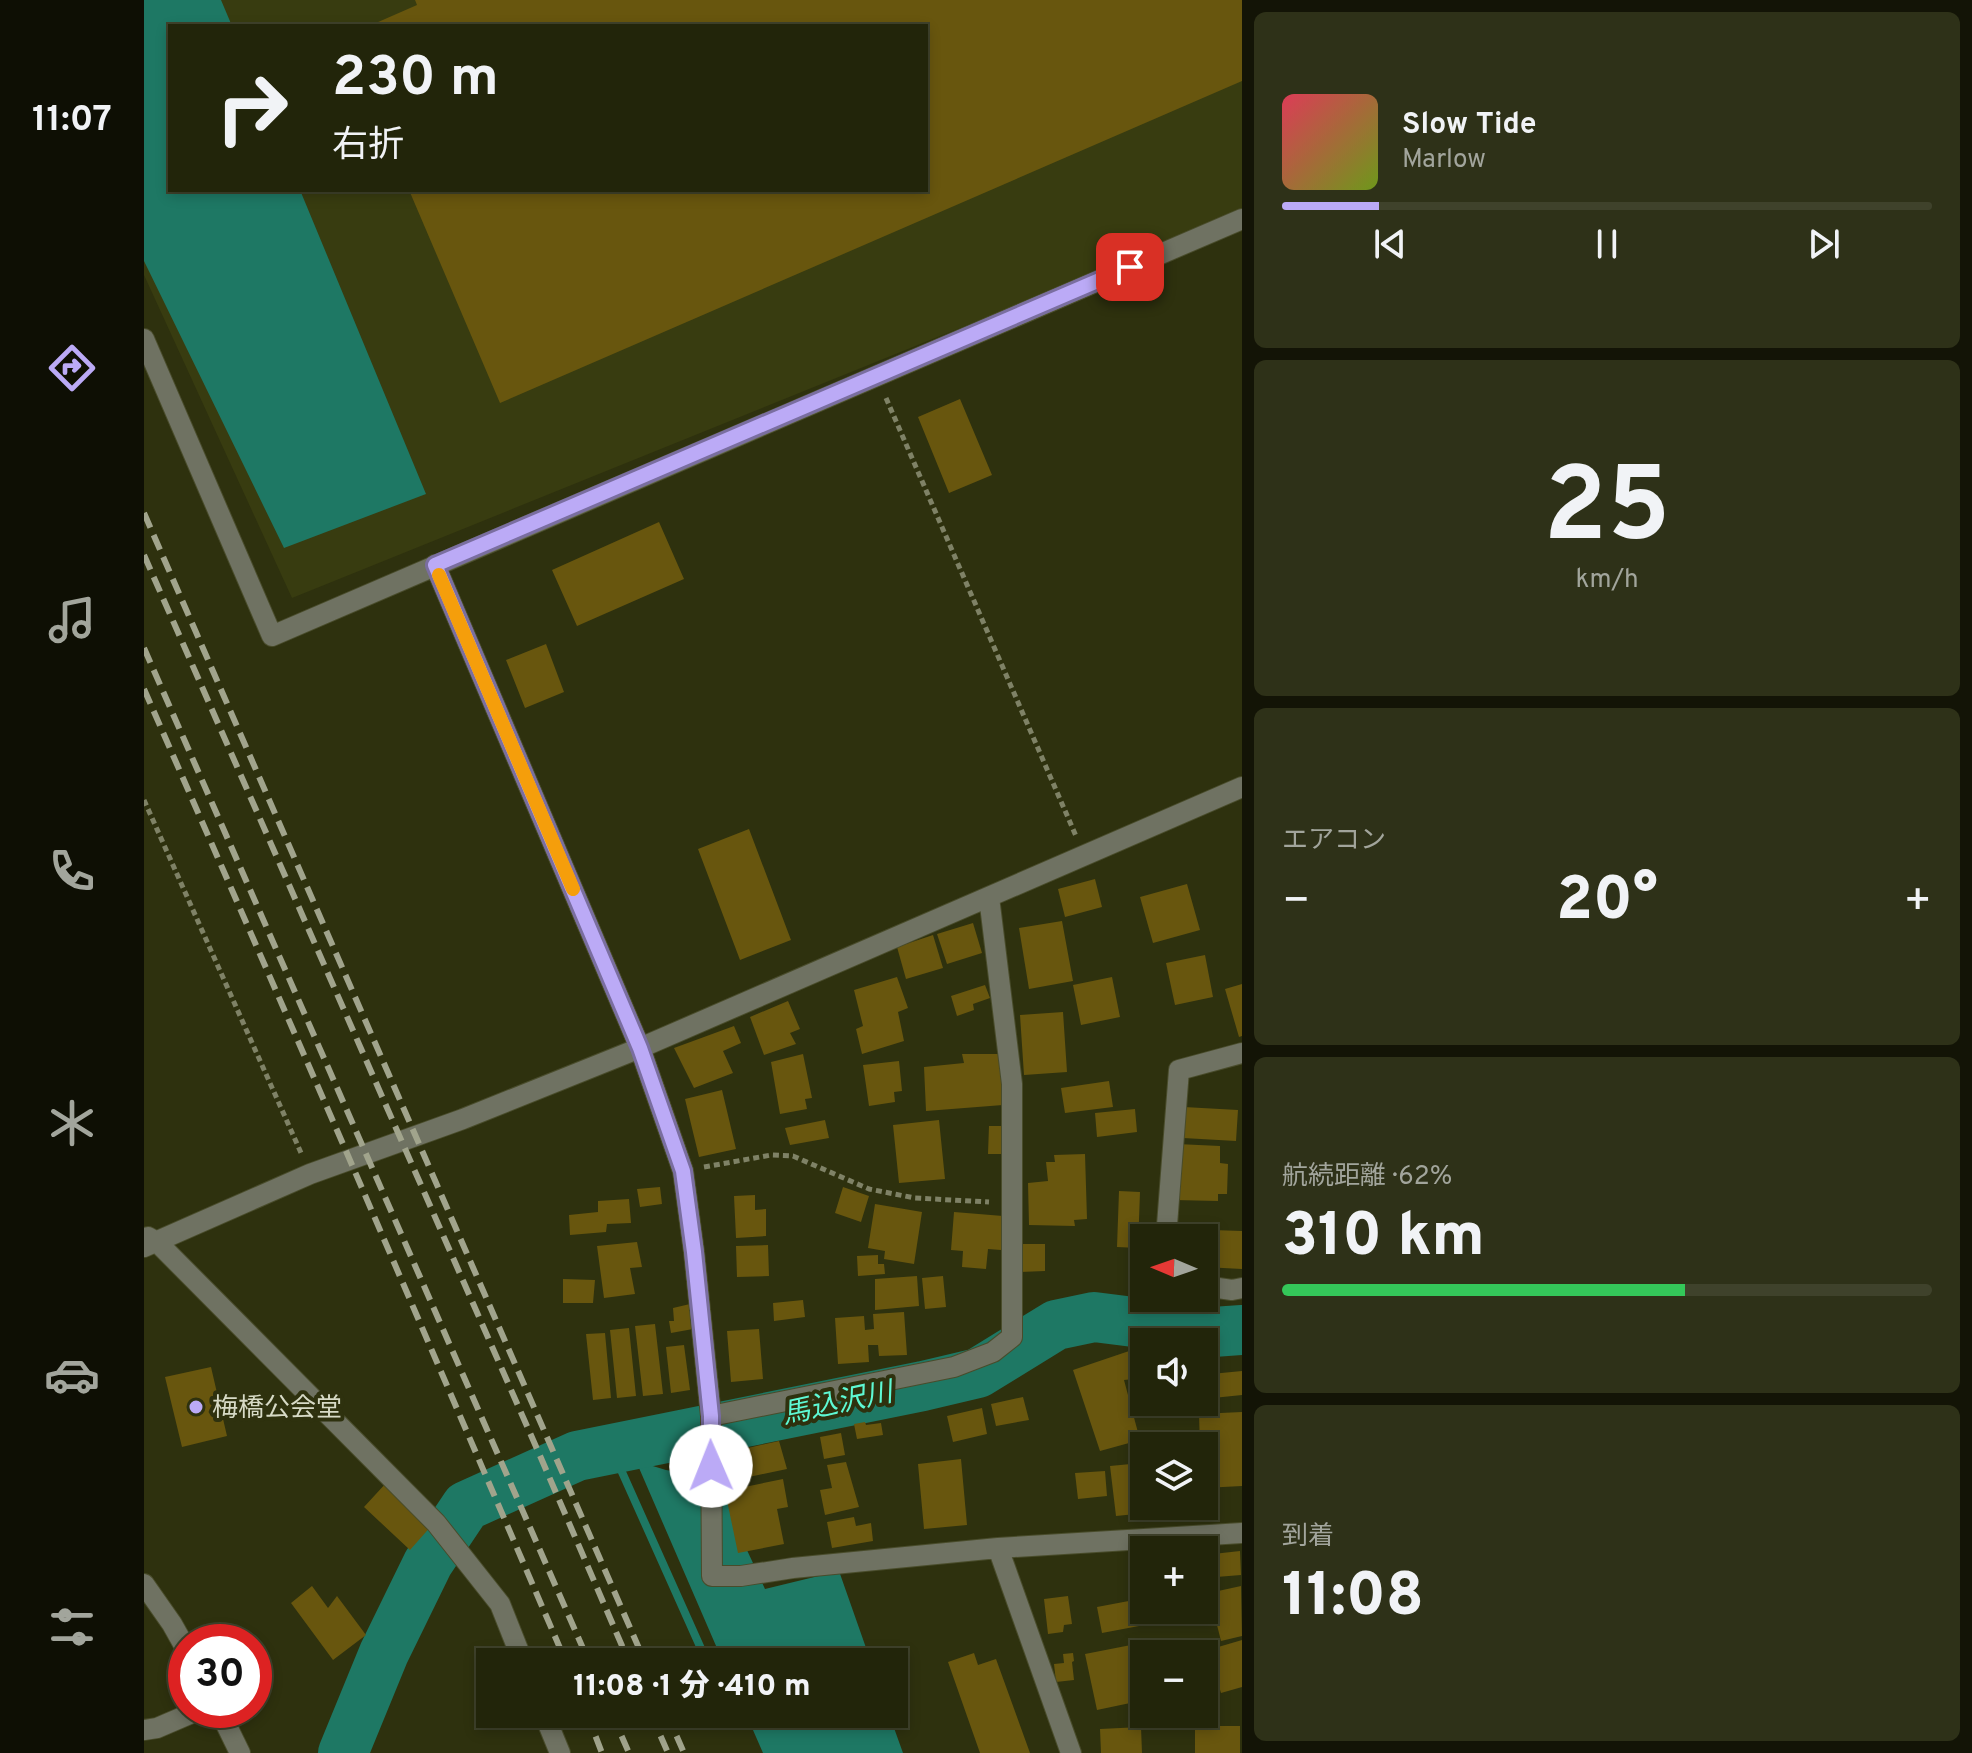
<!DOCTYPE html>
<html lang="ja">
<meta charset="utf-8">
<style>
body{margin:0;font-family:Overpass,"Noto Sans JP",sans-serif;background:#2e3118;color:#f1f3f6;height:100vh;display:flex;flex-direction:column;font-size:30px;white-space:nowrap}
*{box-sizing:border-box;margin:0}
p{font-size:26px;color:#a2a59c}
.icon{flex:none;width:44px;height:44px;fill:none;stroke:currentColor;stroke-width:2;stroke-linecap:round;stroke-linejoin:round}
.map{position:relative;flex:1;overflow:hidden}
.drawer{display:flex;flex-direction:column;gap:12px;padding:12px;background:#131406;width:730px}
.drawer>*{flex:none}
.top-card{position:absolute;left:24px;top:24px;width:760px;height:168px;border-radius:0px;box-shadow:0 4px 12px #0003,0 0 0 2px #3f422b;background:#22250a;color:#f1f3f6;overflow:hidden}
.needle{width:52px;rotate:272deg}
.controls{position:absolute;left:986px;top:1224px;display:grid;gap:16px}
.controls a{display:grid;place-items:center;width:88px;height:88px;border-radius:0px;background:#22250a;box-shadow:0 4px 12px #0003,0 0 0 2px #3f422b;font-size:40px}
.speed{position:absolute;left:24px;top:1624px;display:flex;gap:16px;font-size:40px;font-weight:700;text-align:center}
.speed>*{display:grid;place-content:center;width:104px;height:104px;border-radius:50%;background:#22250a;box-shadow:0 4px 12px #0003,0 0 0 2px #3f422b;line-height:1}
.speed .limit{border:12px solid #d22;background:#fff;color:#111}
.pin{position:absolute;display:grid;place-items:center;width:68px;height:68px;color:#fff;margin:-34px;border-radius:16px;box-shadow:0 4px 12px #0006}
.me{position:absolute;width:88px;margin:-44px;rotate:359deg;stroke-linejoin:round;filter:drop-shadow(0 0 6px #0008)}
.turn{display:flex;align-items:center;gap:28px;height:168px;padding:0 32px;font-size:36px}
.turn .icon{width:104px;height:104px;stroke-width:2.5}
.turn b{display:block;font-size:56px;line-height:68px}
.big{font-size:60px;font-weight:800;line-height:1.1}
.drawer .widget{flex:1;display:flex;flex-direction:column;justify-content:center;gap:12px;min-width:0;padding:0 28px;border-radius:12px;background:#2e3118}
.drawer .dial{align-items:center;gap:0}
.dial b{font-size:104px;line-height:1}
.song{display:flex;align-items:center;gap:24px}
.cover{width:96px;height:96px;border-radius:12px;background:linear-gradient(135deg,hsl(350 70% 55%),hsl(80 70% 35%))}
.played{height:8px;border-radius:4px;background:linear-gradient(90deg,#bbaaf6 15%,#3f422b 15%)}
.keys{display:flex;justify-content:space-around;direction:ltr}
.heat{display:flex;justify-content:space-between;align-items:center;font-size:44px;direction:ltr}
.charge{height:12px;border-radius:6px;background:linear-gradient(90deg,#34c759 62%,#3f422b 0)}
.trip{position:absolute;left:332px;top:1648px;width:432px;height:80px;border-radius:0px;background:#22250a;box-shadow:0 4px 12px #0003,0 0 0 2px #3f422b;font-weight:800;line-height:80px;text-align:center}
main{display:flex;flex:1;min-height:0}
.tab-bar{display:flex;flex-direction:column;width:144px;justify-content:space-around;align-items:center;background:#0e0f04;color:#a2a59c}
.tab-bar .icon{width:56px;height:56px}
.tab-bar .selected{color:#bbaaf6}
.tab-bar b{font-size:36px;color:#f1f3f6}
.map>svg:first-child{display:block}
.built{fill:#383c10;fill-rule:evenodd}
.water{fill:#1e7864}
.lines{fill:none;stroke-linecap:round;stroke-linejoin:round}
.stream{stroke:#1e7864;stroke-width:8}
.river{stroke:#1e7864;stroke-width:50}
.building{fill:#68560e}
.minor-casing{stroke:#494c2b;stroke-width:22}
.path{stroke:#7f8266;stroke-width:5;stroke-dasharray:6 4;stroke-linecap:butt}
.minor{stroke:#6f7262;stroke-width:20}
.rail{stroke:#a1a48c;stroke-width:6;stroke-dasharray:16 8;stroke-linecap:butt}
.route-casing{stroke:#7a6ea0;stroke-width:20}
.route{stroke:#bbaaf6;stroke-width:14}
.slow{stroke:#f59e0b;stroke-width:14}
.poi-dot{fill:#bbaaf6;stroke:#2e310e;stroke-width:3}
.labels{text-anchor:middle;stroke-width:8;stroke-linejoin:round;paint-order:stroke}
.poi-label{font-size:26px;fill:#d7dac6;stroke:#2e310e;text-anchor:start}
.water-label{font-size:28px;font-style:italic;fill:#5ef9d4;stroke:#2e310e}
</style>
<main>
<nav class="tab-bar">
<b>11:07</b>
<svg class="icon selected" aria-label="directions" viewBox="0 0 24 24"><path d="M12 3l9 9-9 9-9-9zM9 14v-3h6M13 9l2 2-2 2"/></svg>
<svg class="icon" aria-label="music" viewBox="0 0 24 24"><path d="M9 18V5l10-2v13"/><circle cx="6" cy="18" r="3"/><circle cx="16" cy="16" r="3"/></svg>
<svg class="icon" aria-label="phone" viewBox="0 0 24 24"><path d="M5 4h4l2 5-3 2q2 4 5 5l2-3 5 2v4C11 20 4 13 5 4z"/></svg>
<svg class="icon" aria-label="climate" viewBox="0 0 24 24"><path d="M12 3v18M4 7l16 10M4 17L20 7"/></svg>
<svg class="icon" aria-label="car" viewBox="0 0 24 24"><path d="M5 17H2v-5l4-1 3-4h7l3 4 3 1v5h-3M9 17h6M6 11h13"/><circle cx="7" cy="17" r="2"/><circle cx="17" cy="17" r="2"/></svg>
<svg class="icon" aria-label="filters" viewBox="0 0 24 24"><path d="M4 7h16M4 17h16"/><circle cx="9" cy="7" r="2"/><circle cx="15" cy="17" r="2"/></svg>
</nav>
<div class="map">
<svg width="1098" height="1753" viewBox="0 0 1098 1753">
<rect width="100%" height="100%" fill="#2e310e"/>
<!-- built -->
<path class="built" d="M0 0H1098V214L148 598 0 275ZM26 26H782V190H26Z"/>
<!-- water -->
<path class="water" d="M0 0H77L88 26H26V190H156L282 494 140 548 0 261Z
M492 1461 522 1470 570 1478 593 1491 602 1548 621 1589 695 1571 727 1662H579Z
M602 1714H745L759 1753H619Z"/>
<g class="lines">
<!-- stream -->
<path class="stream" d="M433 1456 469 1452 563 1662"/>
<!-- river -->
<path class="river" d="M199 1753 240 1653 284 1563 322 1506 433 1456 779 1386 834 1373 912 1325 950 1317 1069 1332 1098 1330"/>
</g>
<!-- building -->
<path class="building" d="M271 0H1098V81L356 403 265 190H782V26H225L273 5Z
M816 399 848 475 805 493 774 417Z
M515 522 540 579 433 626 408 570Z
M402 644 420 692 381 708 362 660Z
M605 829 647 940 596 960 554 849Z
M951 879 958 907 921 917 914 889Z
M1043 884 1056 930 1009 943 996 897Z
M918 921 929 981 885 989 875 928Z
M829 923 838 953 803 964 793 934Z
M789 935 799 968 762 979 753 947Z
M1061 955 1069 997 1031 1005 1022 963Z
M753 977 764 1008 754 1012 760 1041 718 1054 712 1029 719 1026 710 990Z
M968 977 976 1017 937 1025 929 985Z
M1098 984V1036L1095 1037 1081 989Z
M841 985 846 998 829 1004 830 1010 813 1016 807 996Z
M644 1001 656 1029 646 1033 652 1044 620 1055 606 1017Z
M919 1012 923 1072 880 1075 876 1015Z
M590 1026 597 1043 579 1051 589 1073 550 1088 530 1048Z
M659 1054 668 1098 661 1099 663 1109 636 1114 627 1062Z
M818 1054H855L859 1105 782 1111 780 1067 820 1063Z
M755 1061 758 1091 750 1092 751 1102 725 1106 719 1065Z
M965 1081 969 1107 921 1113 917 1088Z
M578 1090 592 1149 555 1157 541 1099Z
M1040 1107 1094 1110 1092 1141 1039 1138Z
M991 1109 993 1132 953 1137 951 1113Z
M681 1120 685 1138 646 1145 641 1128Z
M795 1120 801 1179 755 1183 749 1125Z
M845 1126H859L861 1154H844Z
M1033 1144 1076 1146V1163L1084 1164 1083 1194H1074V1201L1030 1200Z
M941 1154 943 1219 930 1220 931 1226 885 1225 884 1183 904 1181 902 1162H911L910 1155Z
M516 1187 518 1204 496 1207 493 1189Z
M699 1187 725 1196 717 1222 691 1213Z
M975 1191 996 1192 994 1248 973 1247Z
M611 1195V1210L622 1209V1236L592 1238 590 1196Z
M485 1199 487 1223 463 1224 462 1232 426 1235 425 1215 454 1212V1201Z
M731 1204 778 1212 770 1264 740 1259 741 1251 724 1248Z
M810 1212 859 1216 857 1250 844 1249 842 1269 818 1267 819 1251 807 1250Z
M1037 1229 1098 1231V1269L1060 1267V1238H1037Z
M493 1242 498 1267 486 1268 491 1294 460 1298 453 1246Z
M877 1244H901V1271L876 1272Z
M624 1245 625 1276 593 1277 592 1246Z
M734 1255V1264H740L741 1274 714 1276 713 1256Z
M773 1276 775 1306 731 1310V1279Z
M799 1276 802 1307 781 1309 778 1278Z
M419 1279 451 1280 449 1303H419Z
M659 1300 661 1317 630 1321 629 1303Z
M546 1304 549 1329 527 1333 525 1321H530L529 1308Z
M760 1312 763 1355 735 1356 734 1345H724L725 1362 694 1364 691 1318 720 1316 721 1330 730 1329 729 1314Z
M511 1324 519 1394 499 1396 491 1326Z
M485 1328 492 1396 473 1398 466 1330Z
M615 1329 619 1379 587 1382 583 1331Z
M461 1333 467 1398 449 1400 442 1334Z
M540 1345 546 1390 527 1393 522 1347Z
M991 1349 999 1378 980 1380 996 1440 956 1451 929 1370Z
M67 1367 83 1436 38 1447 21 1377Z
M1098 1371V1395L1069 1398 1067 1374Z
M879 1397 885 1420 852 1426 847 1404Z
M838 1408 843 1434 809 1442 803 1416Z
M1098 1412V1486L1060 1488V1446H1056L1055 1414Z
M721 1422 722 1425 737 1423 739 1435 713 1439 710 1424Z
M697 1433 701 1455 680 1459 676 1437Z
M635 1441 643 1469 591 1480 586 1452Z
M817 1459 823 1525 780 1529 774 1464Z
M702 1462 715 1507 681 1515 676 1490 688 1488 683 1465Z
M997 1463 1000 1506H1002V1513L972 1516 966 1466Z
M961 1471 963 1496 934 1499 931 1473Z
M639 1479 644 1507 633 1509 640 1544 594 1553 581 1491Z
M243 1482 289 1524 266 1550 220 1507Z
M710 1517 712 1526 727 1523 729 1541 688 1548 683 1522Z
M1096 1551 1097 1575 1060 1578V1555Z
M168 1586 184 1608 193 1596 222 1635 189 1660 147 1603Z
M1097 1586 1098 1636 1077 1641 1065 1593Z
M924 1596 928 1624 920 1625 919 1632 904 1634 900 1599Z
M990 1600 995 1626 958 1633 953 1607Z
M1098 1640V1687L1077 1693 1064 1650Z
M987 1645 992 1669 984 1670 991 1702 953 1710 941 1654Z
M830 1653 834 1665 852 1659 886 1753H836L804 1662Z
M929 1653 930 1661 928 1662 930 1680 912 1682 910 1664 920 1663 919 1654Z
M1051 1726H1096V1753H1051Z
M997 1727 998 1753H957L956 1729Z"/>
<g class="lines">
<defs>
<path id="minor" d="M0 339 128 636 1098 219
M291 565 496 1048 539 1171 550 1252 567 1416 568 1576H597L649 1568 854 1548
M4 1237 13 1242 292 1523 356 1604 379 1662
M1022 1238 1035 1070 1098 1053
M0 1247 166 1174 319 1119 496 1048 1098 787
M1060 1286 1088 1290 1098 1288
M567 1416 810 1367 849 1352 868 1337V1084L845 897
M0 1584 28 1624 42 1649
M75 1710 96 1753
M400 1714 416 1753
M0 1730 13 1728 55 1710
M927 1753 854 1548 1098 1533"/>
</defs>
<!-- minor casing -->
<use href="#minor" class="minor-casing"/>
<!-- path -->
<path class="path" d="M742 398 932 836
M0 800 158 1155
M560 1167 627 1155 649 1156 725 1189 771 1198 845 1202"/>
<!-- minor -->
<use href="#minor" class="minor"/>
<!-- rail -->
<path class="rail" d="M0 513 501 1662
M0 555 397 1458 485 1662
M0 648 445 1662
M0 689 199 1144 422 1662
M443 1714 458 1753
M468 1714 485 1753
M507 1714 524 1753
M523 1714 540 1753"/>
</g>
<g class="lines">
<defs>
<path id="route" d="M567 1466V1416L550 1252 539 1171 496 1048 291 565 986 267"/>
</defs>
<!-- route casing -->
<use href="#route" class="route-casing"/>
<!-- route -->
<use href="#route" class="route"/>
<!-- slow -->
<path class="slow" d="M295 575 429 889"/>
</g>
<!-- markers -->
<circle class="poi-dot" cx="52" cy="1407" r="8"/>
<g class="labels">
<!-- poi labels -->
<g class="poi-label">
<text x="68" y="1416">梅橋公会堂</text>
</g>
<!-- water labels -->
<g class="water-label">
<text transform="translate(693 1402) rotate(-12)" y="10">馬込沢川</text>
</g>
</g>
</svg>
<div class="controls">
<a><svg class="needle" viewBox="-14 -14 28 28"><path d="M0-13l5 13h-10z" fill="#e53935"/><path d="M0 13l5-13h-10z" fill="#a2a59c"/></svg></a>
<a><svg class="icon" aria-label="sound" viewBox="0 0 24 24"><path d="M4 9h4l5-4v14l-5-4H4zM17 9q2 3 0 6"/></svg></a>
<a><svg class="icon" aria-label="layers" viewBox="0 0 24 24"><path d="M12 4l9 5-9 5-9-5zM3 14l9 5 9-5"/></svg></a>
<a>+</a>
<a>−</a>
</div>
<div class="speed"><div class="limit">30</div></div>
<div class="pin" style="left:986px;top:267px;background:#d93025"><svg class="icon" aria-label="arrive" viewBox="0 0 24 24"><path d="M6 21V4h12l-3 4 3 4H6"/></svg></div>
<svg class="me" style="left:567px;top:1466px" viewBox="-20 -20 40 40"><circle r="19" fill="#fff"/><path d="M0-13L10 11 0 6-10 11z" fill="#bbaaf6"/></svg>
<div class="trip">11:08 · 1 分 · 410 m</div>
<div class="top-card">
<div class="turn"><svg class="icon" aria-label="right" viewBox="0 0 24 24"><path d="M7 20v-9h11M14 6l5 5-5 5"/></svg><div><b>230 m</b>右折</div></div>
</div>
</div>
<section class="drawer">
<div class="widget">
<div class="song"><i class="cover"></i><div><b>Slow Tide</b><p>Marlow</p></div></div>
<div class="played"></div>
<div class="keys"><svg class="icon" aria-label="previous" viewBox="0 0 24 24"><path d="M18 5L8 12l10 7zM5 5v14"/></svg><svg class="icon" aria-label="pause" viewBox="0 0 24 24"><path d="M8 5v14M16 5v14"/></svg><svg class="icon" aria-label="next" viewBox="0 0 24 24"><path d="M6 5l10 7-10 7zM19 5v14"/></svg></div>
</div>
<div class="widget dial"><b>25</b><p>km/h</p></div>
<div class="widget"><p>エアコン</p>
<div class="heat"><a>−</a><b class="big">20°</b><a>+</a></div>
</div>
<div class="widget"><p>航続距離 · 62%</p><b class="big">310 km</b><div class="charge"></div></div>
<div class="widget"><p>到着</p><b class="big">11:08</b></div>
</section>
</main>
